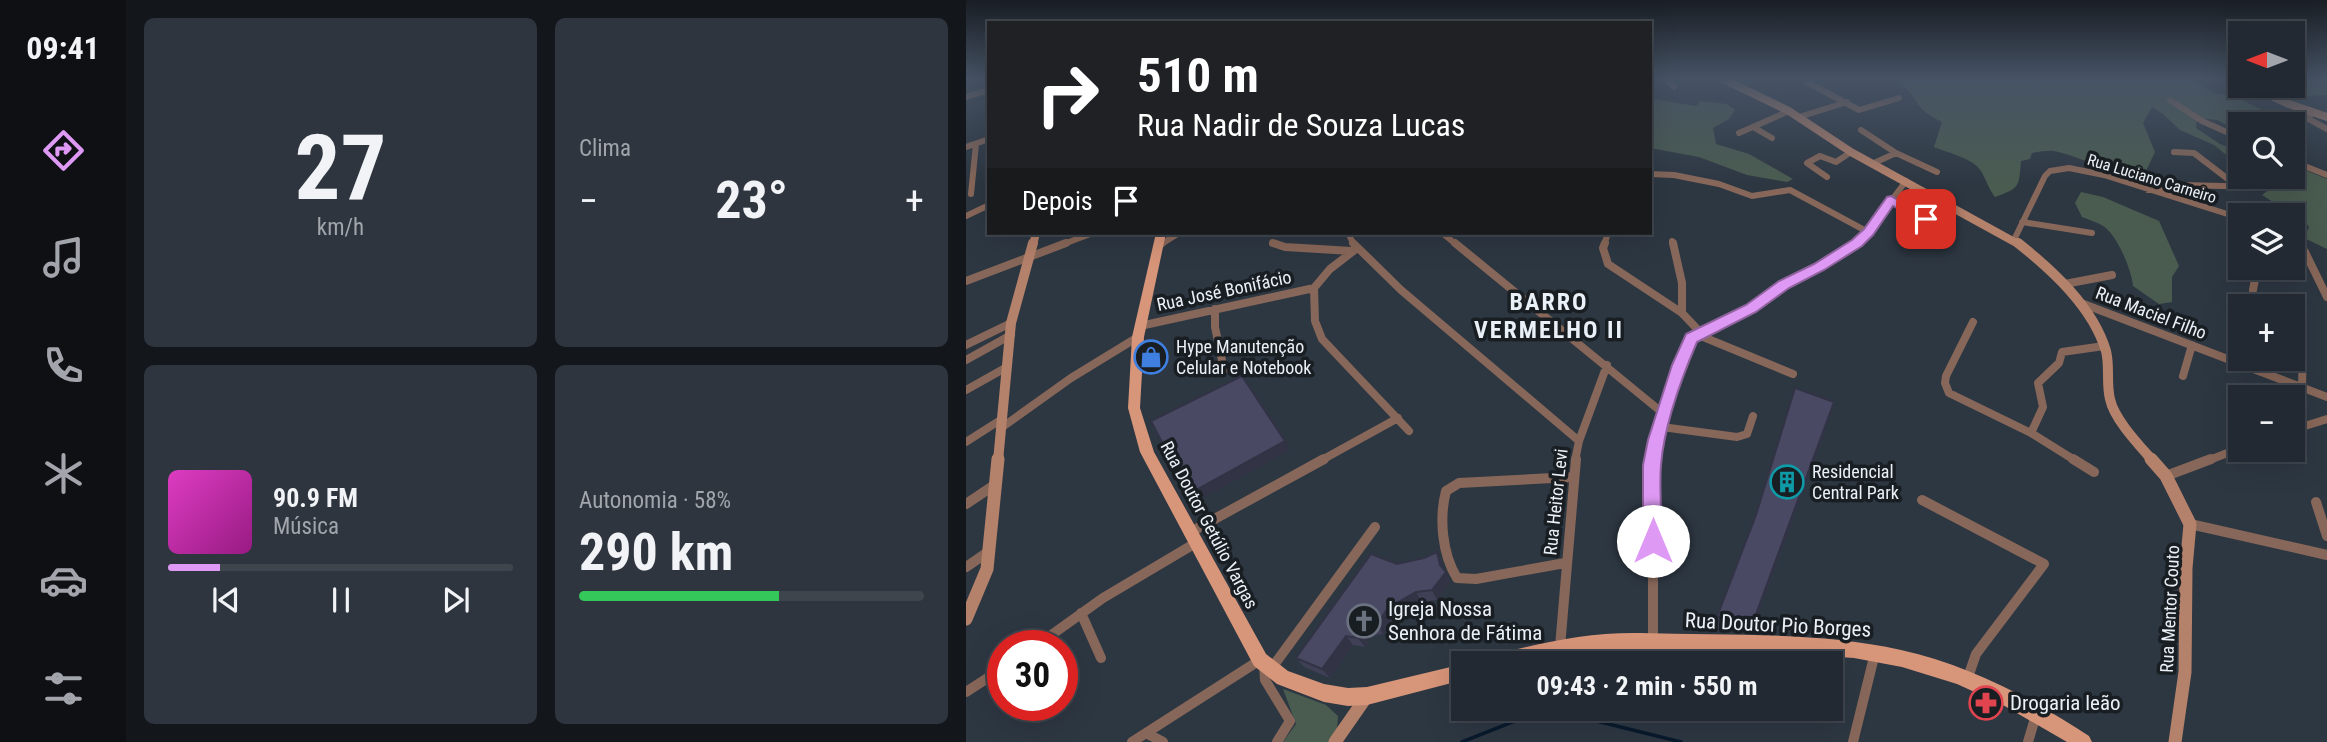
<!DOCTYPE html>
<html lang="pt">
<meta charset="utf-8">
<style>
body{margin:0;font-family:"Roboto Condensed",sans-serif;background:#2e353e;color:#f1f3f6;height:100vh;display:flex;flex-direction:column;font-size:26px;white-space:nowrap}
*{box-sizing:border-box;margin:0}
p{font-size:23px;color:#a2a6ac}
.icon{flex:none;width:38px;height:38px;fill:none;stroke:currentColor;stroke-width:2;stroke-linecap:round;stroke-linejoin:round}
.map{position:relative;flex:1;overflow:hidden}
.sheet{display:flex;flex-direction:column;gap:18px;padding:18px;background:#13171c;width:840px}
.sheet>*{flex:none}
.hud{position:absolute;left:21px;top:21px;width:665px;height:214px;border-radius:0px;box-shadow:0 7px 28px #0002,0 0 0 2px #3f454d;background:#202124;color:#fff;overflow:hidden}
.needle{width:46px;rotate:270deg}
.controls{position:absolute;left:1262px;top:21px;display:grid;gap:14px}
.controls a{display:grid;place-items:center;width:77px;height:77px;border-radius:0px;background:#222932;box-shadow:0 7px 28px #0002,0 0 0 2px #3f454d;font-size:35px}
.speed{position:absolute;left:21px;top:630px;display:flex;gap:14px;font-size:35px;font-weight:700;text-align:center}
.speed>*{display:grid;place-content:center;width:91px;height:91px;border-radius:50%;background:#222932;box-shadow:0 7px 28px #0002,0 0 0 2px #3f454d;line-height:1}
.speed .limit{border:10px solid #d22;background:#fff;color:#111}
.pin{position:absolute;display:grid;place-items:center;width:60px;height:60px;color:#fff;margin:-30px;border-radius:14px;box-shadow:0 4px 10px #0006}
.me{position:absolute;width:77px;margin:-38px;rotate:0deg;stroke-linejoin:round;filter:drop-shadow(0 0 5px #0008)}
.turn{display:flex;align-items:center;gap:24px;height:147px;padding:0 35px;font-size:32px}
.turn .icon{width:91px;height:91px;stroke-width:2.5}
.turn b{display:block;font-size:49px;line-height:60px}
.then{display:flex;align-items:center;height:66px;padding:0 35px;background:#0003;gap:14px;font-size:26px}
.big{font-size:52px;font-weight:700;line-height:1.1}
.sheet .card{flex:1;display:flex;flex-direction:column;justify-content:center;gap:10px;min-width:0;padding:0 24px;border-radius:10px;background:#2e353e}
.sheet .dial{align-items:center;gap:0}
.dial b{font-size:91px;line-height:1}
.song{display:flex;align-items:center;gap:21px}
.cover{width:84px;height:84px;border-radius:10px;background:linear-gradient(135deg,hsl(310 70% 55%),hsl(310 70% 35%))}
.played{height:7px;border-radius:4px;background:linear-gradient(90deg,#dd99f3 15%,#3f454d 15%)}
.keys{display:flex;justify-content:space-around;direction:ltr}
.heat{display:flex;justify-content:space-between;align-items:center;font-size:38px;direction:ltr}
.charge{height:10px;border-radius:5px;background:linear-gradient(90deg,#34c759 58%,#3f454d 0)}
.sheet .tiles{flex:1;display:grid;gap:18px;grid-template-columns:repeat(2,1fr)}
.trip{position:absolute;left:485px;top:651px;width:392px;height:70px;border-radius:0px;background:#222932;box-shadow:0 7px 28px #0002,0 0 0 2px #3f454d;font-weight:700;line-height:70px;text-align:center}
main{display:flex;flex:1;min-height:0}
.tabs{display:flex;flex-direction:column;width:126px;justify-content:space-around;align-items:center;background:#0e1014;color:#a2a6ac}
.tabs .icon{width:49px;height:49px}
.tabs .selected{color:#dd99f3}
.tabs b{font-size:32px;color:#f1f3f6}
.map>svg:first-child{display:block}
.green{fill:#4a5c50}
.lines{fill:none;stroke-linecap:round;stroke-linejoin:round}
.stream{stroke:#081a2d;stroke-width:3.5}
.street-far2{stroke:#876759;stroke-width:6}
.street-far1{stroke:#876759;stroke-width:8}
.street{stroke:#876759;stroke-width:10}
.secondary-far2{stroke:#b4816b;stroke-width:8}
.secondary-far1{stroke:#b4816b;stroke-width:10}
.secondary{stroke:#b4816b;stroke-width:13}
.primary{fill:#d79579;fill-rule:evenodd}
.wall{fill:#3f3f56}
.shaded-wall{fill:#333346}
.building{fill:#494964;stroke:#333346;stroke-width:2}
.route{fill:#dd99f3;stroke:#90639e;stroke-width:2}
.labels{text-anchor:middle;stroke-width:7;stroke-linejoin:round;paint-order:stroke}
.far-street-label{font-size:16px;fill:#eaf0f7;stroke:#191e23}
.street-label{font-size:18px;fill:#eaf0f7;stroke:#191e23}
.poi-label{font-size:18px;fill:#eaf0f7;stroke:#191e23;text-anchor:start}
.near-poi-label{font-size:21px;fill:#eaf0f7;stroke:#191e23;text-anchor:start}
.near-street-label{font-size:21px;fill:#eaf0f7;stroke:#191e23}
.district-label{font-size:24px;font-weight:bold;letter-spacing:2px;fill:#eaf0f7;stroke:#191e23}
</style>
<main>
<nav class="tabs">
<b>09:41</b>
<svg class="icon selected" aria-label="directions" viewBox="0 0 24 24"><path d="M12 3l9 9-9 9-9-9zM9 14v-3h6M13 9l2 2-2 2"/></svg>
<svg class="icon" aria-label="music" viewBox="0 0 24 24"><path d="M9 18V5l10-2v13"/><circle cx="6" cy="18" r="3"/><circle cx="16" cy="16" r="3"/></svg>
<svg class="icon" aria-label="phone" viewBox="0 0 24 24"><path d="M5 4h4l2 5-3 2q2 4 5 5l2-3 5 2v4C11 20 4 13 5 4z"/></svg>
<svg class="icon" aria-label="climate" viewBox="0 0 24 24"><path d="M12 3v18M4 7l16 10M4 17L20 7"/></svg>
<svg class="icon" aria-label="car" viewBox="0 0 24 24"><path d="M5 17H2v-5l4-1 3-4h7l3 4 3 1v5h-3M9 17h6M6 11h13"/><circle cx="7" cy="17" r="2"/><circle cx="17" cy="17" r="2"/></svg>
<svg class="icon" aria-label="filters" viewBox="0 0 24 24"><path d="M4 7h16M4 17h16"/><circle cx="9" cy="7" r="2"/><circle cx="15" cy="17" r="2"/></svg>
</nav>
<section class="sheet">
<div class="tiles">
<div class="card dial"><b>27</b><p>km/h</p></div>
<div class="card"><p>Clima</p>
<div class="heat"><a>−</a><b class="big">23°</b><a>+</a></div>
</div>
<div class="card">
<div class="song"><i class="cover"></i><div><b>90.9 FM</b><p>Música</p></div></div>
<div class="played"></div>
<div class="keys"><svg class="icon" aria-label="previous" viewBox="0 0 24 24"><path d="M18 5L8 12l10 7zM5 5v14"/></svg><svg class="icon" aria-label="pause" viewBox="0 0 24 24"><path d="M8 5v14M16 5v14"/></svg><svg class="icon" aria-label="next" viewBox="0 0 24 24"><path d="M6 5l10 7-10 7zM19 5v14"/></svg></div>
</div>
<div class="card"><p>Autonomia · 58%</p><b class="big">290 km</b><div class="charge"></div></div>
</div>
</section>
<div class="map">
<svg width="1361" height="742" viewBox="0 0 1361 742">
<rect width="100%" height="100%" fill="#2d3742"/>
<!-- green -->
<path class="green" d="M925 79H1231L1230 83 1250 94 1266 95 1313 118 1306 124H1274V132L1251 120 1231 118 1230 128 1254 144 1274 151V166L1248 145 1214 130 1197 114 1186 107 1177 123 1189 152 1180 171C1150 179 1116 156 1088 151 1081 150 1072 152 1066 153L1064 159 1055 161C1053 187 1054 188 1029 197 1022 188 1020 179 1015 171 1007 158 982 153 968 147L976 122C970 119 962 115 957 110 947 98 941 84 925 79Z
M1327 79H1361V95L1336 96 1296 86H1326Z
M684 94 688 99 730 106 734 101 761 104 769 110 763 119 747 128 750 144 783 154 827 179 821 182 781 175 733 157 684 148Z
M1327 165 1361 179V249L1338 238 1343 227 1329 209 1310 204 1296 195 1316 180 1310 177H1326Z
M1115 192 1137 197 1193 221 1213 266 1206 277V302L1193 304 1167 286C1166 271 1151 234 1137 226 1131 222 1123 220 1116 217L1109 203Z
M317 689 360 705 372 716 371 730 365 742H317L330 724Z"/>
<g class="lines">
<!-- stream -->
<path class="stream" d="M582 709 715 742
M496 742 579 709"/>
<!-- street-far2 -->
<path class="street-far2" d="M700 79 708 87
M841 82 893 110 933 98
M0 97 23 90
M1204 100 1236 121 1274 138
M833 117 881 102
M1339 117 1361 129
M787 127 806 138
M1326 129 1347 113
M895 130 930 153 971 172
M773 133 823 111
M0 147 23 139
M1208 152 1228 153 1271 186
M1326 161 1361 175
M908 163 930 153
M684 174 708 175 753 184 786 196 824 190 902 232
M861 177 841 163 854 156 870 162 885 152
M1182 190 1216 185 1297 187
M5 194 10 144
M925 200 977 228
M0 216 23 205
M1056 222 1126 233
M382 233 388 245
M476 233 491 245
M1326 237 1333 245
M1048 240 1079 176 1084 171 1103 168 1138 175 1274 218
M706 241 707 245
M306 243 313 245
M95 245 127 233
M194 245 213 233
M638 245 642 233
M888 245 902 232 940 181"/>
<!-- street-far1 -->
<path class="street-far1" d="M307 243 319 247 386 251
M387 243 435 290 613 441
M489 243 698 414
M639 243 637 248 642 264 716 313 734 332
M707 243 716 283V313
M1331 243 1339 252 1361 297
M192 246 196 243
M390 249 364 269 348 288 349 321 356 339 443 431
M0 281 100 243
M1099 284 1146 275
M1287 290 1291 268
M1115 303 1361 397
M249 309V327L258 370
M1007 322 980 376 979 383 983 393 1065 433 1110 461
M174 326 348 288
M730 334 827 374
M0 345 45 323
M0 360 45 335
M1217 376 1226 345
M1336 386 1337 348
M0 390 41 367
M696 427 771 437 781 434 787 416
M35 428 105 378 172 337
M1326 430 1361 419
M1065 433 1077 407 1072 383 1093 363 1096 352 1138 346
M0 442 36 419
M354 461 432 418
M609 461 613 441 641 365
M687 461 698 414 722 343 730 334 785 308 818 284 853 267 891 243
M1241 461 1274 448"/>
<!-- street -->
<path class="street" d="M1107 459 1128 472
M1200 476 1245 459
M956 500 1078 564 1010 654 1001 680
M1350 502 1361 536
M0 504 27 486
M1224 524 1361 555
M223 533 358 459
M599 563 510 579 491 578C476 554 473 518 480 491L493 483 606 477
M0 567 22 552
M115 613 135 658
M687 642V459
M70 646 137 598 228 544
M594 647 610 459
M298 664 299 680 324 721 311 742
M305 669 409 527
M0 692 37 668
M180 733 197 742
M166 742 294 660
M887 742 909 653
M1062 742 1070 715"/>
<!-- secondary-far2 -->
<path class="secondary-far2" d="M757 79 823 111 885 152 1054 245
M1270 79 1274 81
M1284 86 1323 104 1361 117
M67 245 70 233"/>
<!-- secondary-far1 -->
<path class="secondary-far1" d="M1052 243C1086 270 1127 307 1140 351 1144 366 1140 383 1144 399 1148 419 1173 445 1187 461
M32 461 45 323 67 243"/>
<!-- secondary -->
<path class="secondary" d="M1185 459 1200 476 1224 524 1220 568 1219 672 1209 742
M0 619 21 569 32 459
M369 742 401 696"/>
<!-- primary -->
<path class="primary" d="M190 233H200L178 337 174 408 188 452 300 654 322 671 358 684 382 688 401 687 497 664V680L401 705 382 706 358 702 311 684 288 666 174 452 162 408 166 337Z
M674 633C760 636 850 631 935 650 1003 665 1065 698 1123 736L1126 742H1101L1037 705 991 684 936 667 888 658 829 654 649 649 603 654 560 663H521L523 657 529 655C577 642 624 632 674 633Z"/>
</g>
<!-- wall -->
<path class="wall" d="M868 402 863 419 786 631H749L751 617Z
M471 552 477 568 484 582 471 600 455 602 428 618 417 634 406 636 399 647 387 645 364 678 338 667 330 658 431 564 458 558Z"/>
<!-- shaded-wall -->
<path class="shaded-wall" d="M868 402 863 419 786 631 789 617Z
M319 441 324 450 230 502 223 494Z
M471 552 476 562 478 574 480 572 484 582 471 600 466 590 474 565Z
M450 592 455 602 428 618 417 634 411 624 422 608Z
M400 626 406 636 399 647 392 638Z
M380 636 387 645 364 678 356 669Z"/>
<!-- building -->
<path class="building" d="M276 376 319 441 223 494 185 421Z
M829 388 868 402 789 617H751L790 515Z
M471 552 474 565 480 572 466 590 450 592 422 608 411 624 400 626 392 638 380 636 356 669 330 658 405 554 431 564 458 558Z"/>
<!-- sky -->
<linearGradient id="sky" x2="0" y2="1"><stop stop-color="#191e24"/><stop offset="0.43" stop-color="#465365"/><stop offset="1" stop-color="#465365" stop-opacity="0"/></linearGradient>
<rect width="1361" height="183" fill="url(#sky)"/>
<!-- route -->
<path class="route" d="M925 196 967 219 960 223 955 222 927 206 907 235 896 246 858 270 823 288 790 312 731 342C716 377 698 427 695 465 693 490 696 516 696 541L693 547 687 549 680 547 677 541V465L682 440 706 365 720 334 780 305 813 281 848 264 886 240 898 229 921 197Z"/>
<!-- icons -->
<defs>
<symbol id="shop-ring" viewBox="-11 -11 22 22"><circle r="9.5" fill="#191e23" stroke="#3f7fe0" stroke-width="1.5"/><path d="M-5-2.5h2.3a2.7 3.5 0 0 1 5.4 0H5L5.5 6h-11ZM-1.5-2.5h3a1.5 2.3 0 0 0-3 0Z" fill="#3f7fe0"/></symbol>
<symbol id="building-ring" viewBox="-11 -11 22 22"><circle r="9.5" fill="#191e23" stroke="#0f9aa8" stroke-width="1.5"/><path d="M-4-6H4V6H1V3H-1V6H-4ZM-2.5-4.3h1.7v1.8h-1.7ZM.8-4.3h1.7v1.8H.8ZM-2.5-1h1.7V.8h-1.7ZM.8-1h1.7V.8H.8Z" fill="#0f9aa8"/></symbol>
<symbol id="church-ring" viewBox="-11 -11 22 22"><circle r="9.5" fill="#191e23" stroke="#6b7280" stroke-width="1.5"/><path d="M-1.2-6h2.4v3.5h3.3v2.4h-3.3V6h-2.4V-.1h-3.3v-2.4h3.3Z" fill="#6b7280"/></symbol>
<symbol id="pharmacy-ring" viewBox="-11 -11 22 22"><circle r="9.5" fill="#191e23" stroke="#e0444e" stroke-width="1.5"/><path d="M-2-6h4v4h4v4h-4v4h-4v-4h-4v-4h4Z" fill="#e0444e"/></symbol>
</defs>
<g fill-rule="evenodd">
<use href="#shop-ring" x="166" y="338" width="38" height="38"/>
<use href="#building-ring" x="802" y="463" width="38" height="38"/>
<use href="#church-ring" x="379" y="602" width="38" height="38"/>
<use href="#pharmacy-ring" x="1001" y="684" width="38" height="38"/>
</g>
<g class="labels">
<!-- far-street labels -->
<g class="far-street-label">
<text transform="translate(1186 178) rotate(17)" y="6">Rua Luciano Carneiro</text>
</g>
<!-- street labels -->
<g class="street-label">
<text transform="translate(258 291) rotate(-12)" y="6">Rua José Bonifácio</text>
<text transform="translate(1185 313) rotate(21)" y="6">Rua Maciel Filho</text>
<text transform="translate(590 502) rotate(-84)" y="6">Rua Heitor Levi</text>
<text transform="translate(243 525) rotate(62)" y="6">Rua Doutor Getúlio Vargas</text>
<text transform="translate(1204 609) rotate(-87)" y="6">Rua Mentor Couto</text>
</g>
<!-- poi labels -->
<g class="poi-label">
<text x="210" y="353">Hype Manutenção<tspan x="210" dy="21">Celular e Notebook</tspan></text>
<text x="846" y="478">Residencial<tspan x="846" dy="21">Central Park</tspan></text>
</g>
<!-- near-poi labels -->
<g class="near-poi-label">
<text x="422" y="616">Igreja Nossa<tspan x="422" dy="24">Senhora de Fátima</tspan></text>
<text x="1044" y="710">Drogaria leão</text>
</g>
<!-- near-street labels -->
<g class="near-street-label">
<text transform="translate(812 625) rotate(3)" y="7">Rua Doutor Pio Borges</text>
</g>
<!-- district labels -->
<g class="district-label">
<text x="583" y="310">BARRO<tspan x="583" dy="28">VERMELHO II</tspan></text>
</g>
</g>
</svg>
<div class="controls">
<a><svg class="needle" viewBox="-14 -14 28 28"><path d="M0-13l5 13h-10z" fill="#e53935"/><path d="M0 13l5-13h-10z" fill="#a2a6ac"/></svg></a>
<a><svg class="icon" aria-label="search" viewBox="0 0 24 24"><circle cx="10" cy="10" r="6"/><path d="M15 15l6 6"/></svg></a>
<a><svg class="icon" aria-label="layers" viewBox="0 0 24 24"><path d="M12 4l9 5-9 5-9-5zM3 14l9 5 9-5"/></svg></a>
<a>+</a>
<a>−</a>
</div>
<div class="speed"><div class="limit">30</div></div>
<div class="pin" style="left:960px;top:219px;background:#d93025"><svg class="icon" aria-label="arrive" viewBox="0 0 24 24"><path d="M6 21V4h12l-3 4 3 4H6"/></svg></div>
<svg class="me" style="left:687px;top:541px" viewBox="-20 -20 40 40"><circle r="19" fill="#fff"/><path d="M0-13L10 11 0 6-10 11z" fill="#dd99f3"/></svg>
<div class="trip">09:43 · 2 min · 550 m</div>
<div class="hud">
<div class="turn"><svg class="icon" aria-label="right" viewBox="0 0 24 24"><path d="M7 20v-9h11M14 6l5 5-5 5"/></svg><div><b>510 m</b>Rua Nadir de Souza Lucas</div></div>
<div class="then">Depois<svg class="icon" aria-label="arrive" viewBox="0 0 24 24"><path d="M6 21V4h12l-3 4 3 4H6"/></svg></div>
</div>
</div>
</main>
